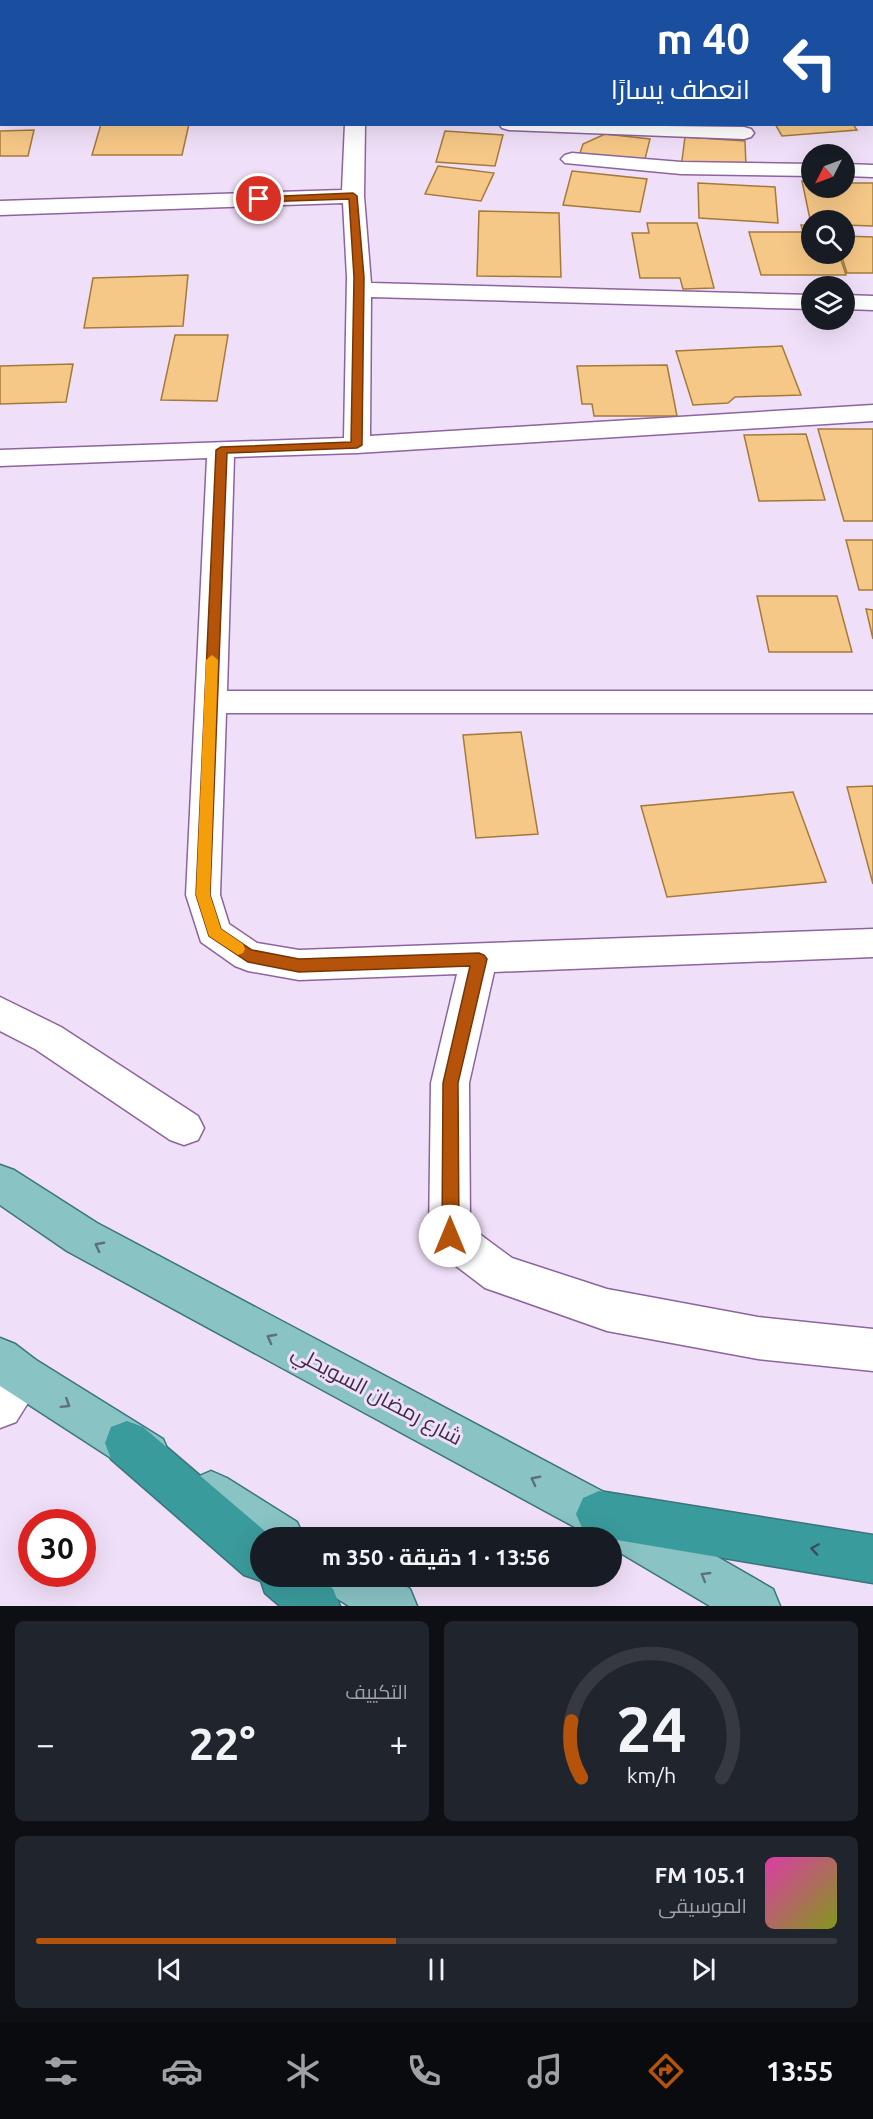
<!DOCTYPE html>
<html lang="ar">
<meta charset="utf-8">
<style>
body{margin:0;font-family:Ubuntu,Cairo,sans-serif;background:#20242c;color:#f1f3f6;direction:rtl;height:100vh;display:flex;flex-direction:column;font-size:22px;white-space:nowrap}
*{box-sizing:border-box;margin:0}
p{font-size:20px;color:#9ea1a6}
.icon{flex:none;width:33px;height:33px;fill:none;stroke:currentColor;stroke-width:2;stroke-linecap:round;stroke-linejoin:round}
.map{position:relative;height:1606px;overflow:hidden;direction:ltr}
.details{display:flex;flex-direction:column;gap:15px;padding:15px;background:#0d0f14;flex:1}
.details>*{flex:none}
.guide{position:absolute;left:0px;top:0px;width:873px;height:126px;box-shadow:0 6px 24px #0002;direction:rtl;background:#1a4fa0;color:#fff;overflow:hidden}
.needle{width:39px;rotate:228deg}
.controls{position:absolute;left:801px;top:144px;display:grid;gap:12px}
.controls a{display:grid;place-items:center;width:54px;height:54px;border-radius:50%;background:#171b24;box-shadow:0 6px 24px #0002;font-size:30px}
.speed{position:absolute;left:18px;top:1509px;display:flex;gap:12px;font-size:30px;font-weight:700;text-align:center}
.speed>*{display:grid;place-content:center;width:78px;height:78px;border-radius:50%;background:#171b24;box-shadow:0 6px 24px #0002;line-height:1}
.speed .limit{border:9px solid #d22;background:#fff;color:#111}
.pin{position:absolute;display:grid;place-items:center;width:51px;height:51px;color:#fff;margin:-26px;border:3px solid #fff;border-radius:50%;box-shadow:0 2px 6px #0007}
.me{position:absolute;width:66px;margin:-33px;rotate:0deg;stroke-linejoin:round;filter:drop-shadow(0 0 4px #0008)}
.turn{display:flex;align-items:center;gap:21px;height:126px;padding:0 24px;font-size:27px}
.turn .icon{width:78px;height:78px;stroke-width:2.5}
.turn b{display:block;font-size:42px;line-height:51px}
.big{font-size:45px;font-weight:700;line-height:1.1}
.details .card{flex:1;display:flex;flex-direction:column;justify-content:center;gap:9px;min-width:0;padding:0 21px;border-radius:9px;background:#20242c}
.details .dial{align-items:center;gap:0}
.dial svg{height:156px;overflow:visible;fill:none;stroke:#363941;stroke-width:7;stroke-linecap:round;text-anchor:middle}
.dial text{fill:#f1f3f6;stroke:none}
.song{display:flex;align-items:center;gap:18px}
.cover{width:72px;height:72px;border-radius:9px;background:linear-gradient(135deg,hsl(320 70% 55%),hsl(70 70% 35%))}
.played{height:6px;border-radius:3px;background:linear-gradient(90deg,#b45309 45%,#363941 45%)}
.keys{display:flex;justify-content:space-around;direction:ltr}
.heat{display:flex;justify-content:space-between;align-items:center;font-size:33px;direction:ltr}
.details .tiles{flex:1;display:grid;gap:15px;grid-template-columns:1fr 1fr}
.card:last-child{grid-column:span 2}
.trip{position:absolute;left:250px;top:1527px;width:372px;height:60px;border-radius:30px;background:#171b24;box-shadow:0 6px 24px #0002;font-weight:700;line-height:60px;text-align:center;direction:rtl}
.tabs{display:flex;height:96px;justify-content:space-around;align-items:center;background:#090b0e;color:#9ea1a6}
.tabs .icon{width:42px;height:42px}
.tabs .active{color:#b45309}
.tabs b{font-size:27px;color:#f1f3f6}
.map>svg:first-child{display:block}
.building{fill:#f6c887;stroke:#a57a39;stroke-width:1.5}
.lines{fill:none;stroke-linecap:round;stroke-linejoin:round}
.minor-casing{stroke:#8c649e;stroke-width:3}
.major-casing{stroke:#3b747d;stroke-width:3}
.highway-casing{stroke:#3b747d;stroke-width:3}
.minor{fill:#fff;fill-rule:evenodd}
.major{fill:#89c3c4;fill-rule:evenodd}
.highway{fill:#3a9b9c;fill-rule:evenodd}
.oneway{stroke:#5f6f7e}
.oneway2{stroke:#3c4d5e}
.route{fill:#b45309;stroke:#753606;stroke-width:1.5}
.slow{fill:#f59e0b}
.labels{text-anchor:middle;stroke-width:6;stroke-linejoin:round;paint-order:stroke}
.near-street-label{font-size:21px;fill:#3d2b44;stroke:#f0dff8}
</style>
<div class="map">
<svg width="873" height="1606" viewBox="0 0 873 1606">
<rect width="100%" height="100%" fill="#f0dff8"/>
<!-- building -->
<path class="building" d="M38 0H94L37 2Z
M183 0H238L183 2Z
M252 0H308L251 2Z
M384 0H515L516 2H384Z
M730 0H795L796 2H731Z
M101 124H189L182 155H92Z
M662 124H708L710 132 694 131Z
M775 124H853L857 130 782 136Z
M34 130 28 156H0V131Z
M445 131 503 135 495 166 436 162Z
M605 134 650 139 644 163 579 156 583 144Z
M685 137 745 141 746 167 681 168Z
M438 166 494 173 481 201 425 194Z
M572 171 647 179 640 212 563 205Z
M802 181 812 182V188H844V183H873V226L844 225V220H812L811 224Z
M698 183 775 187 778 223 699 218Z
M479 211 559 213 561 277 477 276Z
M647 223H697L714 288 683 289 680 278H640L632 233H649Z
M801 225H812V254H839L846 275H761L749 232H803Z
M844 236 873 237V273H847L841 254H844Z
M188 275 183 326 84 328 93 278Z
M175 335H228L217 401 161 400Z
M782 346 801 395 735 397 728 403 693 405 676 351Z
M73 364 66 402 0 404V366Z
M667 365 677 416H594L592 404H582L577 366Z
M818 429H873V521H844Z
M806 434 825 500 759 501 744 435Z
M846 540H873V590H859Z
M757 596H837L852 652H769Z
M866 609 873 610V639Z
M521 732 538 834 476 838 463 735Z
M873 786V884L847 787Z
M793 792 826 882 667 897 641 806Z"/>
<g class="lines">
<defs>
<path id="minor" d="M333 0H351L352 2H334Z
M590 0H608V2H590Z
M0 21 2 22V33H0Z
M872 58H873V70H872Z
M0 88H2V100H0Z
M872 110H873V124H872Z
M345 124H365L364 196 371 283 812 295V309L371 297 370 436 873 405V421L357 453 234 457 227 691H873V713H226L220 895 229 924 257 943 299 950 873 929V957L494 972 469 1083 470 1227 512 1258 607 1289 758 1317 873 1329V1371L758 1359 607 1331 485 1288 435 1250 429 1236 431 1083 457 974 299 980 248 971 235 966 201 942 186 895 207 458 0 466V450L344 438 347 277 343 203 0 215V201L342 190Z
M499 124 744 127 751 129 754 133 751 137 744 139 509 130 502 128Z
M572 153 681 162 812 164V176L681 174 565 163 561 159 565 155Z
M844 164 873 165V177L844 176Z
M844 295 873 296V310L844 309Z
M0 997 61 1027 198 1116 204 1128 198 1140 184 1145 170 1140 35 1049 0 1031Z
M21 1353 36 1360 43 1375 36 1390 16 1422 0 1428V1368L6 1360Z"/>
<path id="major" d="M0 1165 14 1170 97 1223 615 1498 773 1589 780 1606H710L612 1548V1538H595L67 1251 0 1205Z
M0 1338 15 1344 36 1360 163 1439 170 1455 163 1471 147 1478 131 1471 0 1386Z
M211 1471 227 1478 297 1522 304 1538H261V1552L195 1510 188 1494 195 1478Z
M322 1576H390L410 1589 417 1606H349L328 1593Z"/>
<path id="highway" d="M127 1421 143 1427 273 1538H261V1576H319L333 1589 340 1606H280L265 1593 261 1581 244 1575 111 1459 105 1443 111 1427Z
M599 1491 873 1535V1583L599 1537 583 1530 576 1514 583 1498Z"/>
</defs>
<!-- minor casing -->
<use href="#minor" class="minor-casing"/>
<!-- major casing -->
<use href="#major" class="major-casing"/>
<!-- highway casing -->
<use href="#highway" class="highway-casing"/>
<!-- minor -->
<use href="#minor" class="minor"/>
<!-- major -->
<use href="#major" class="major"/>
<!-- highway -->
<use href="#highway" class="highway"/>
</g>
<!-- one-way arrows -->
<defs><path id="oneway-chevron" d="M-2-3.5L2.5 0L-2 3.5" fill="none" stroke-width="1.6" stroke-linecap="round" stroke-linejoin="round" transform="scale(1.5)"/></defs>
<g class="oneway">
<use href="#oneway-chevron" transform="translate(99 1246) rotate(-152)"/>
<use href="#oneway-chevron" transform="translate(271 1338) rotate(-152)"/>
<use href="#oneway-chevron" transform="translate(66 1404) rotate(32)"/>
<use href="#oneway-chevron" transform="translate(535 1480) rotate(-152)"/>
<use href="#oneway-chevron" transform="translate(705 1576) rotate(-150)"/>
</g>
<use class="oneway2" href="#oneway-chevron" transform="translate(815 1549) rotate(-171)"/>
<!-- route -->
<path class="route" d="M353 193 357 196 364 277 362 445 357 448 227 453 210 895 221 929 252 950 299 959 479 953 484 955 487 959 458 1083 459 1236 456 1242 450 1244 444 1242 442 1236 443 1083 470 966 299 972 248 962 209 936 196 895 216 450 221 447 351 442 354 277 349 199 259 202 254 199 259 197Z"/>
<!-- slow -->
<path class="slow" d="M212 655 218 660 210 895 221 929 243 944 245 949 243 953 238 955 209 936 196 895 206 660Z"/>
<g class="labels">
<!-- near-street labels -->
<g class="near-street-label">
<text transform="translate(377 1395) rotate(28)" y="7">شارع رمضان السويحلي</text>
</g>
</g>
</svg>
<div class="controls">
<a><svg class="needle" viewBox="-14 -14 28 28"><path d="M0-13l5 13h-10z" fill="#e53935"/><path d="M0 13l5-13h-10z" fill="#9ea1a6"/></svg></a>
<a><svg class="icon" aria-label="search" viewBox="0 0 24 24"><circle cx="10" cy="10" r="6"/><path d="M15 15l6 6"/></svg></a>
<a><svg class="icon" aria-label="layers" viewBox="0 0 24 24"><path d="M12 4l9 5-9 5-9-5zM3 14l9 5 9-5"/></svg></a>
</div>
<div class="speed"><div class="limit">30</div></div>
<div class="pin" style="left:259px;top:199px;background:#d93025"><svg class="icon" aria-label="arrive" viewBox="0 0 24 24"><path d="M6 21V4h12l-3 4 3 4H6"/></svg></div>
<svg class="me" style="left:450px;top:1236px" viewBox="-20 -20 40 40"><circle r="19" fill="#fff"/><path d="M0-13L10 11 0 6-10 11z" fill="#b45309"/></svg>
<div class="trip">13:56 · 1 دقيقة · 350 m</div>
<div class="guide">
<div class="turn"><svg class="icon" aria-label="left" viewBox="0 0 24 24"><path d="M17 20v-9H6M10 6l-5 5 5 5"/></svg><div><b>40 m</b>انعطف يسارًا</div></div>
</div>
</div>
<section class="details">
<div class="tiles">
<div class="card dial"><svg viewBox="0 0 100 80">
<path d="M14 69A42 42 0 1 1 86 69"/>
<path d="M14 69A42 42 0 0 1 9 40" stroke="#b45309"/>
<text x="50" y="56" font-size="32" font-weight="700">24</text>
<text x="50" y="72" font-size="11">km/h</text>
</svg></div>
<div class="card"><p>التكييف</p>
<div class="heat"><a>−</a><b class="big">22°</b><a>+</a></div>
</div>
<div class="card">
<div class="song"><i class="cover"></i><div><b>105.1 FM</b><p>الموسيقى</p></div></div>
<div class="played"></div>
<div class="keys"><svg class="icon" aria-label="previous" viewBox="0 0 24 24"><path d="M18 5L8 12l10 7zM5 5v14"/></svg><svg class="icon" aria-label="pause" viewBox="0 0 24 24"><path d="M8 5v14M16 5v14"/></svg><svg class="icon" aria-label="next" viewBox="0 0 24 24"><path d="M6 5l10 7-10 7zM19 5v14"/></svg></div>
</div>
</div>
</section>
<nav class="tabs">
<b>13:55</b>
<svg class="icon active" aria-label="directions" viewBox="0 0 24 24"><path d="M12 3l9 9-9 9-9-9zM9 14v-3h6M13 9l2 2-2 2"/></svg>
<svg class="icon" aria-label="music" viewBox="0 0 24 24"><path d="M9 18V5l10-2v13"/><circle cx="6" cy="18" r="3"/><circle cx="16" cy="16" r="3"/></svg>
<svg class="icon" aria-label="phone" viewBox="0 0 24 24"><path d="M5 4h4l2 5-3 2q2 4 5 5l2-3 5 2v4C11 20 4 13 5 4z"/></svg>
<svg class="icon" aria-label="climate" viewBox="0 0 24 24"><path d="M12 3v18M4 7l16 10M4 17L20 7"/></svg>
<svg class="icon" aria-label="car" viewBox="0 0 24 24"><path d="M5 17H2v-5l4-1 3-4h7l3 4 3 1v5h-3M9 17h6M6 11h13"/><circle cx="7" cy="17" r="2"/><circle cx="17" cy="17" r="2"/></svg>
<svg class="icon" aria-label="filters" viewBox="0 0 24 24"><path d="M4 7h16M4 17h16"/><circle cx="9" cy="7" r="2"/><circle cx="15" cy="17" r="2"/></svg>
</nav>
